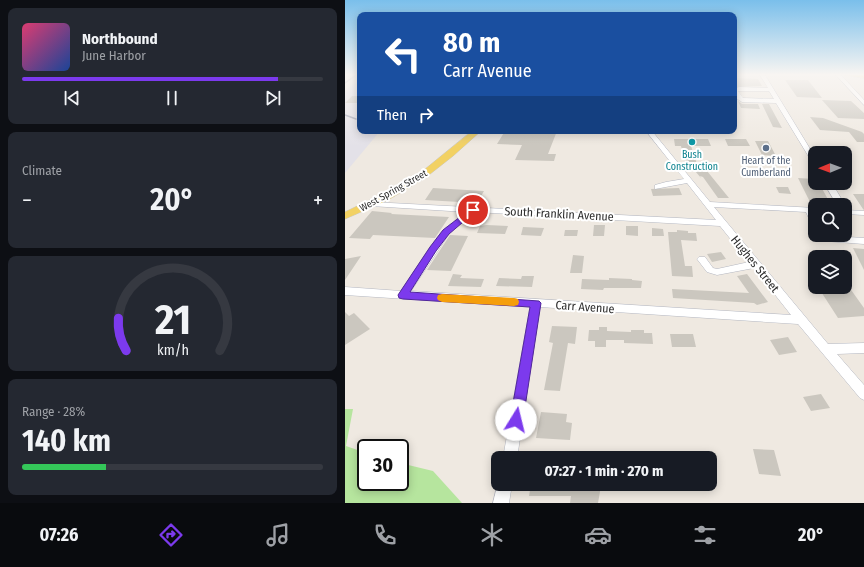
<!DOCTYPE html>
<meta charset="utf-8">
<style>
body{margin:0;font-family:"Fira Sans Condensed",sans-serif;background:#242831;color:#f1f3f6;height:100vh;display:flex;flex-direction:column;font-size:15px;white-space:nowrap}
*{box-sizing:border-box;margin:0}
p{font-size:13px;color:#9ea1a6}
.icon{flex:none;width:22px;height:22px;fill:none;stroke:currentColor;stroke-width:2;stroke-linecap:round;stroke-linejoin:round}
.map{position:relative;flex:1;overflow:hidden}
.panel{display:flex;flex-direction:column;gap:8px;padding:8px;background:#0d0f14;width:345px}
.panel>*{flex:none}
.hud{position:absolute;left:12px;top:12px;width:380px;height:122px;border-radius:8px;box-shadow:0 2px 10px #0003;background:#1a4fa0;color:#fff;overflow:hidden}
.needle{width:26px;rotate:269deg}
.tools{position:absolute;left:463px;top:146px;display:grid;gap:8px}
.tools a{display:grid;place-items:center;width:44px;height:44px;border-radius:8px;background:#171b24;box-shadow:0 2px 10px #0003;font-size:20px}
.speed{position:absolute;left:12px;top:439px;display:flex;gap:8px;font-size:20px;font-weight:700;text-align:center}
.speed>*{display:grid;place-content:center;width:52px;height:52px;border-radius:50%;background:#171b24;box-shadow:0 2px 10px #0003;line-height:1}
.speed .limit{border:2px solid #111;border-radius:6px;background:#fff;color:#111}
.pin{position:absolute;display:grid;place-items:center;width:34px;height:34px;color:#fff;margin:-17px;border:2px solid #fff;border-radius:50%;box-shadow:0 1px 4px #0007}
.me{position:absolute;width:44px;margin:-22px;rotate:9deg;stroke-linejoin:round;filter:drop-shadow(0 0 3px #0008)}
.turn{display:flex;align-items:center;gap:14px;height:84px;padding:0 20px;font-size:18px}
.turn .icon{width:52px;height:52px;stroke-width:2.5}
.turn b{display:block;font-size:28px;line-height:34px}
.then{display:flex;align-items:center;height:38px;padding:0 20px;background:#0003;gap:8px;font-size:15px}
.big{font-size:30px;font-weight:700;line-height:1.1}
.panel .tile{flex:1;display:flex;flex-direction:column;justify-content:center;gap:6px;min-width:0;padding:0 14px;border-radius:8px;background:#242831}
.panel .dial{align-items:center;gap:0}
.dial svg{height:104px;overflow:visible;fill:none;stroke:#363941;stroke-width:7;stroke-linecap:round;text-anchor:middle}
.dial text{fill:#f1f3f6;stroke:none}
.song{display:flex;align-items:center;gap:12px}
.cover{width:48px;height:48px;border-radius:6px;background:linear-gradient(135deg,hsl(340 70% 55%),hsl(220 70% 35%))}
.played{height:4px;border-radius:2px;background:linear-gradient(90deg,#7c3aed 85%,#363941 85%)}
.keys{display:flex;justify-content:space-around;direction:ltr}
.heat{display:flex;justify-content:space-between;align-items:center;font-size:22px;direction:ltr}
.charge{height:6px;border-radius:3px;background:linear-gradient(90deg,#34c759 28%,#363941 0)}
.trip{position:absolute;left:146px;top:451px;width:226px;height:40px;border-radius:8px;background:#171b24;box-shadow:0 2px 10px #0003;font-weight:700;line-height:40px;text-align:center}
.tab-bar{display:flex;height:64px;justify-content:space-around;align-items:center;background:#090b0e;color:#9ea1a6}
.tab-bar .icon{width:28px;height:28px}
.tab-bar .current{color:#7c3aed}
.tab-bar b{font-size:18px;color:#f1f3f6}
main{display:flex;flex:1;min-height:0}
.map>svg:first-child{display:block}
.industrial{fill:#e3e1e8}
.green{fill:#b6e59e}
.building{fill:#cbc7bf}
.lines{fill:none;stroke-linecap:round;stroke-linejoin:round}
.minor-casing{stroke:#b4b7c1;stroke-width:1}
.major-casing{stroke:#c9c9c9;stroke-width:1}
.minor{fill:#fff;fill-rule:evenodd}
.major{fill:#f2d163;fill-rule:evenodd}
.rail{stroke:#a3a6b8;stroke-width:1.5}
.route{fill:#7c3aed;stroke:#51269a}
.slow{fill:#f59e0b}
.culture-dot{fill:#0f9aa8;stroke:#fff;stroke-width:1.5}
.service-dot{fill:#5c6f8a;stroke:#fff;stroke-width:1.5}
.labels{text-anchor:middle;stroke-width:4;stroke-linejoin:round;paint-order:stroke}
.far-culture-label{font-size:10px;fill:#0d838f;stroke:#fff}
.far-service-label{font-size:10px;fill:#4e5e75;stroke:#fff}
.far-street-label{font-size:10px;fill:#2e2e2e;stroke:#fff}
.street-label{font-size:12px;fill:#2e2e2e;stroke:#fff}
</style>
<main>
<section class="panel">
<div class="tile">
<div class="song"><i class="cover"></i><div><b>Northbound</b><p>June Harbor</p></div></div>
<div class="played"></div>
<div class="keys"><svg class="icon" aria-label="previous" viewBox="0 0 24 24"><path d="M18 5L8 12l10 7zM5 5v14"/></svg><svg class="icon" aria-label="pause" viewBox="0 0 24 24"><path d="M8 5v14M16 5v14"/></svg><svg class="icon" aria-label="next" viewBox="0 0 24 24"><path d="M6 5l10 7-10 7zM19 5v14"/></svg></div>
</div>
<div class="tile"><p>Climate</p>
<div class="heat"><a>−</a><b class="big">20°</b><a>+</a></div>
</div>
<div class="tile dial"><svg viewBox="0 0 100 80">
<path d="M14 69A42 42 0 1 1 86 69"/>
<path d="M14 69A42 42 0 0 1 8 44" stroke="#7c3aed"/>
<text x="50" y="56" font-size="32" font-weight="700">21</text>
<text x="50" y="72" font-size="11">km/h</text>
</svg></div>
<div class="tile"><p>Range · 28%</p><b class="big">140 km</b><div class="charge"></div></div>
</section>
<div class="map">
<svg width="519" height="503" viewBox="0 0 519 503">
<rect width="100%" height="100%" fill="#efe9e1"/>
<!-- industrial -->
<path class="industrial" d="M10 83H15V131H35L0 173V91Z"/>
<!-- green -->
<path class="green" d="M0 409H8L1 446 21 453V482H55V463L88 471 117 503H0Z"/>
<!-- building -->
<path class="building" d="M389 78 413 79 417 86 389 87Z
M440 80H463L477 98 452 97Z
M7 96H15V101L13 103H0Z
M477 100 506 101 519 113V119L493 118Z
M393 101 397 104H413L415 109 396 108Z
M417 104H424L437 128 428 127Z
M465 117 478 118 517 132 519 134V142H512L504 132 475 130Z
M160 131H212L203 154H211L209 161 170 160 177 145 152 144Z
M329 139H363L366 146H346L352 164 354 163 362 171 384 198H373L358 177 355 176 356 178 339 158 336 146H330Z
M380 139H401L405 146H383Z
M410 141H423L431 156 417 155Z
M453 178 469 179 470 183H474L485 203 465 202Z
M431 187H443L446 194 434 193Z
M88 188 139 191 132 203 80 200Z
M334 188 337 195 308 196 306 189Z
M508 194H519V210L518 209Z
M27 211 47 213 46 214 104 217 90 238 28 235 25 239 4 238Z
M142 225 163 226 160 234 132 233 135 226Z
M249 225H260L259 236H248Z
M281 226H293V236L281 235Z
M178 227 199 228 196 236 176 235Z
M307 228 318 229 319 236H307Z
M220 230H233L232 236H219Z
M332 230 343 231V233H351L352 241 336 240 340 266H347L348 277 327 276 323 232H332Z
M105 235 123 236 106 271 82 270Z
M508 248 519 249V270Z
M376 252 381 259 367 262 362 254Z
M228 255 239 256 237 273H225Z
M16 256 0 280V259Z
M108 274 117 275 115 278 139 279 136 287 103 286Z
M402 274 423 302 412 305 409 303 328 298 327 289 404 293 392 276Z
M177 276H189L187 287 151 286 154 278 176 279Z
M264 278 287 279V280L297 281 296 288H259L258 290 236 289 237 279 264 280Z
M473 287H504L519 308V316L493 318Z
M0 312 4 316 9 313 25 329 0 345Z
M207 326 232 327 230 344 223 343 215 391 199 390 208 343 204 342Z
M254 327H262V331L286 332V330H299V333H307L308 344 279 343V340H261V347H250V341H243L244 330H254Z
M325 334H348L351 347H327Z
M443 337 452 352 434 355 425 340Z
M476 394 485 408 466 411 458 397Z
M196 412 222 414 221 422 227 423 225 440 191 438Z
M408 449 429 450 436 476 414 474Z
M186 484H244L256 486 253 503H225L226 496H184Z"/>
<g class="lines">
<defs>
<path id="minor" d="M415 75H420L470 157V164L467 162 431 103 397 102 391 98 389 89 394 87 423 88ZM393 91H424L429 99 398 98Z
M491 75H496L519 100V105Z
M301 131H307L365 202 470 208V226L467 225 461 212 369 207 483 344 519 343V353L492 354 519 385V400L515 398 453 324 195 307 172 458H158L185 307 0 295V287L56 291 85 247 98 230 121 212 26 206 22 204 26 202 371 220 342 183 310 189V185L321 182 339 179ZM130 212 375 226 404 262 372 269 368 268 360 257H354L352 259 362 272 372 275 409 268 446 315 66 291 104 234Z
M479 183H487L500 205H492Z
M500 210 519 211V215L500 214Z
M471 235 519 238V244L480 241Z
M153 483 167 484 164 503H148Z"/>
<path id="major" d="M499 75H519V78Z
M127 131H136L108 156 80 178 43 200 0 219V212L45 190 74 174Z"/>
</defs>
<!-- minor casing -->
<use href="#minor" class="minor-casing"/>
<!-- major casing -->
<use href="#major" class="major-casing"/>
<!-- minor -->
<use href="#minor" class="minor"/>
<!-- major -->
<use href="#major" class="major"/>
<!-- rail -->
<path class="rail" d="M0 83 11 75
M0 115 11 119"/>
</g>
<!-- sky -->
<linearGradient id="sky" x2="0" y2="1"><stop stop-color="#7abfeb"/><stop offset="0.51" stop-color="#f8f5f2"/><stop offset="1" stop-color="#f8f5f2" stop-opacity="0"/></linearGradient>
<rect width="519" height="146" fill="url(#sky)"/>
<!-- route -->
<path class="route" d="M128 207 132 210 131 211 104 234 91 251 65 292 194 301 196 303 178 420 176 425 171 427 167 425 165 420 185 307 58 299 54 298 53 295 85 247 98 230Z"/>
<!-- slow -->
<path class="slow" d="M97 294 169 298 173 299 174 302 173 305 169 306 97 302 93 300 92 298 93 295Z"/>
<!-- markers -->
<circle class="culture-dot" cx="347" cy="142" r="4"/>
<circle class="service-dot" cx="421" cy="148" r="4"/>
<g class="labels">
<!-- far-culture labels -->
<g class="far-culture-label">
<text x="347" y="158">Bush<tspan x="347" dy="12">Construction</tspan></text>
</g>
<!-- far-service labels -->
<g class="far-service-label">
<text x="421" y="164">Heart of the<tspan x="421" dy="12">Cumberland</tspan></text>
</g>
<!-- far-street labels -->
<g class="far-street-label">
<text transform="translate(48 190) rotate(-29)" y="4">West Spring Street</text>
</g>
<!-- street labels -->
<g class="street-label">
<text transform="translate(214 214) rotate(3)" y="4">South Franklin Avenue</text>
<text transform="translate(410 264) rotate(51)" y="4">Hughes Street</text>
<text transform="translate(240 307) rotate(4)" y="4">Carr Avenue</text>
</g>
</g>
</svg>
<div class="tools">
<a><svg class="needle" viewBox="-14 -14 28 28"><path d="M0-13l5 13h-10z" fill="#e53935"/><path d="M0 13l5-13h-10z" fill="#9ea1a6"/></svg></a>
<a><svg class="icon" aria-label="search" viewBox="0 0 24 24"><circle cx="10" cy="10" r="6"/><path d="M15 15l6 6"/></svg></a>
<a><svg class="icon" aria-label="layers" viewBox="0 0 24 24"><path d="M12 4l9 5-9 5-9-5zM3 14l9 5 9-5"/></svg></a>
</div>
<div class="speed"><div class="limit">30</div></div>
<div class="pin" style="left:128px;top:210px;background:#d93025"><svg class="icon" aria-label="arrive" viewBox="0 0 24 24"><path d="M6 21V4h12l-3 4 3 4H6"/></svg></div>
<svg class="me" style="left:171px;top:420px" viewBox="-20 -20 40 40"><circle r="19" fill="#fff"/><path d="M0-13L10 11 0 6-10 11z" fill="#7c3aed"/></svg>
<div class="trip">07:27 · 1 min · 270 m</div>
<div class="hud">
<div class="turn"><svg class="icon" aria-label="left" viewBox="0 0 24 24"><path d="M17 20v-9H6M10 6l-5 5 5 5"/></svg><div><b>80 m</b>Carr Avenue</div></div>
<div class="then">Then<svg class="icon" aria-label="right" viewBox="0 0 24 24"><path d="M7 20v-9h11M14 6l5 5-5 5"/></svg></div>
</div>
</div>
</main>
<nav class="tab-bar">
<b>07:26</b>
<svg class="icon current" aria-label="directions" viewBox="0 0 24 24"><path d="M12 3l9 9-9 9-9-9zM9 14v-3h6M13 9l2 2-2 2"/></svg>
<svg class="icon" aria-label="music" viewBox="0 0 24 24"><path d="M9 18V5l10-2v13"/><circle cx="6" cy="18" r="3"/><circle cx="16" cy="16" r="3"/></svg>
<svg class="icon" aria-label="phone" viewBox="0 0 24 24"><path d="M5 4h4l2 5-3 2q2 4 5 5l2-3 5 2v4C11 20 4 13 5 4z"/></svg>
<svg class="icon" aria-label="climate" viewBox="0 0 24 24"><path d="M12 3v18M4 7l16 10M4 17L20 7"/></svg>
<svg class="icon" aria-label="car" viewBox="0 0 24 24"><path d="M5 17H2v-5l4-1 3-4h7l3 4 3 1v5h-3M9 17h6M6 11h13"/><circle cx="7" cy="17" r="2"/><circle cx="17" cy="17" r="2"/></svg>
<svg class="icon" aria-label="filters" viewBox="0 0 24 24"><path d="M4 7h16M4 17h16"/><circle cx="9" cy="7" r="2"/><circle cx="15" cy="17" r="2"/></svg>
<b>20°</b>
</nav>
